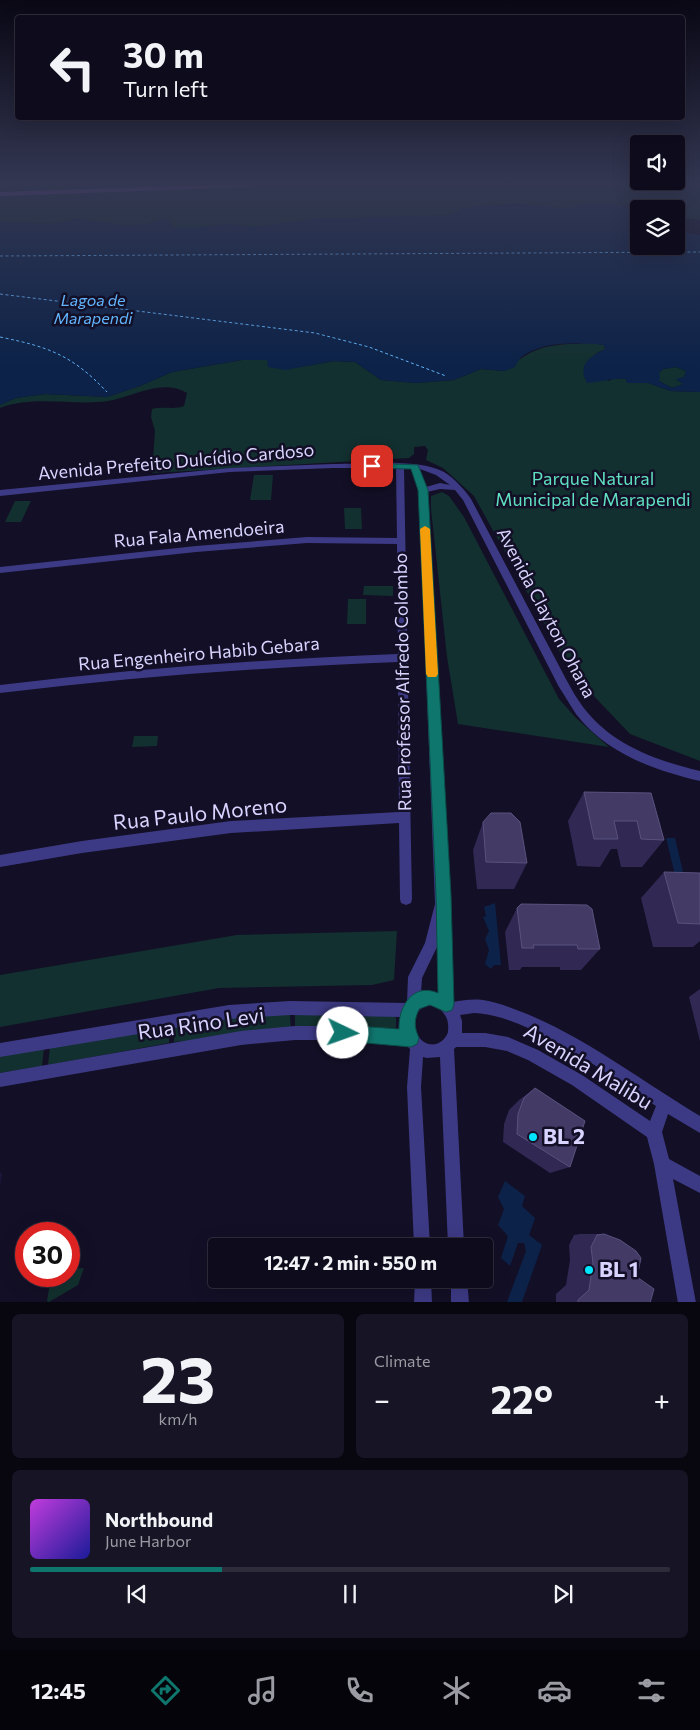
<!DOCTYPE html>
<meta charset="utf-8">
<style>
body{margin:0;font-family:Commissioner,sans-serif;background:#171425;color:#f1f3f6;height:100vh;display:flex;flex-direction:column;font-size:19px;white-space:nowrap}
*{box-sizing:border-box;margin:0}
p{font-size:16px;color:#9b9ba3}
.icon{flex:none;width:28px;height:28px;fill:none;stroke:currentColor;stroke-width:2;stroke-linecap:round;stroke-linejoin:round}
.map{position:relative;height:1302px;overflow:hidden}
.drawer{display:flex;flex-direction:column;gap:12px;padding:12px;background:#08060f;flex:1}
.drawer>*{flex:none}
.banner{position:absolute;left:15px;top:15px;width:670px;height:105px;border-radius:5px;box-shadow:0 5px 20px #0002,0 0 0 1px #2e2b3b;background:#0e0b1c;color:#f1f3f6;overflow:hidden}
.fabs{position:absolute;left:630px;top:135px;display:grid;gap:10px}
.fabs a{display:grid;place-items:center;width:55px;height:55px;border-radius:5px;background:#0e0b1c;box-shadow:0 5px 20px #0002,0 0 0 1px #2e2b3b;font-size:25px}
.speed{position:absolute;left:15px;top:1222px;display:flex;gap:10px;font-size:25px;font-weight:700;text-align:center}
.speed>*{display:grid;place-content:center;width:65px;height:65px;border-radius:50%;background:#0e0b1c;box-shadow:0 5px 20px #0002,0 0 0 1px #2e2b3b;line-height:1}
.speed .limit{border:8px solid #d22;background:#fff;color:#111}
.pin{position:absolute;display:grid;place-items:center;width:42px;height:42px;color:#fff;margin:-21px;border-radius:10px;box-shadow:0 2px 8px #0006}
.me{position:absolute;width:55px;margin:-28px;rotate:93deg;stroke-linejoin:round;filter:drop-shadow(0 0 4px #0008)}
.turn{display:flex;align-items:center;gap:18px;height:105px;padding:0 25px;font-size:22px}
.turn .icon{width:65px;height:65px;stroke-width:2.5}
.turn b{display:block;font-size:35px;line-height:42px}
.big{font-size:38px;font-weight:700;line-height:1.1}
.drawer .card{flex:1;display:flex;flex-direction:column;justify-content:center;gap:8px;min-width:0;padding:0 18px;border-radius:8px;background:#171425}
.drawer .dial{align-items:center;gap:0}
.dial b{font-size:65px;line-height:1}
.song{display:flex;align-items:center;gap:15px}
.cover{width:60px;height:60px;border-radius:8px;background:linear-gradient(135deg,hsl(290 70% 55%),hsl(240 70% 35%))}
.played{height:5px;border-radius:2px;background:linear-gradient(90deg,#0f766e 30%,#2e2b3b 30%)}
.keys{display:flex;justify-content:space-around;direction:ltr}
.heat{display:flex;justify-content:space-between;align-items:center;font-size:28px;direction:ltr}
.drawer .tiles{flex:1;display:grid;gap:12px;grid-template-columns:1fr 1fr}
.card:last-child{grid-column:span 2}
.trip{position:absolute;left:208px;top:1238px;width:285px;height:50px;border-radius:5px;background:#0e0b1c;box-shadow:0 5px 20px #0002,0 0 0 1px #2e2b3b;font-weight:700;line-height:50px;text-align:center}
.menu{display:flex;height:80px;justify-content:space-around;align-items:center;background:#06040b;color:#9b9ba3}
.menu .icon{width:35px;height:35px}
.menu .selected{color:#0f766e}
.menu b{font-size:22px;color:#f1f3f6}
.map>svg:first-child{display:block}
.green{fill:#12302f}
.water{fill:#0c2248;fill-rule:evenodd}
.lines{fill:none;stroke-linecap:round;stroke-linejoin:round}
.ferry{stroke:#62b6ff;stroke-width:1;stroke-dasharray:3 2.5;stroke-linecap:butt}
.minor{fill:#3d3a85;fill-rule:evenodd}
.major{fill:#c25bff;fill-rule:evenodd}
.wall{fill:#312854}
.shaded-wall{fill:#1d163a}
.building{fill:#433a66;stroke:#5a527e}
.route{fill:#0f766e;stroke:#0a4d48}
.slow{fill:#f59e0b}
.poi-dot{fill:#00e5ff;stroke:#130f26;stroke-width:2}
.labels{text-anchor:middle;stroke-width:5;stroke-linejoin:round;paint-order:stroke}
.far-water-label{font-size:16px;font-style:italic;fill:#62b6ff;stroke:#130f26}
.street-label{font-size:18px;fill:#d9d4ff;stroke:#130f26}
.park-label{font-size:18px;fill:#5fe0c0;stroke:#130f26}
.near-street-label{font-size:21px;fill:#d9d4ff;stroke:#130f26}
.near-poi-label{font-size:21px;font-weight:bold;fill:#d9d4ff;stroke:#130f26;text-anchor:start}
</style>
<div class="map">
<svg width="700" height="1303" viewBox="0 0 700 1303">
<rect width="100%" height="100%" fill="#130f26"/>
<!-- green -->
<path class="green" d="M0 185H700V220L676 217V209H639L601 203 578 205 567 209 538 205 516 204 489 205 461 209 452 215 316 219 254 227 227 224 195 228H174L161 220 147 224 129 226 76 219 56 224 0 222Z
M590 343 604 345 605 349 595 354 608 381 615 378 626 379 627 383H648L671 391 700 392V761L630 734 571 672 474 496 443 468 426 460 428 450 425 446 414 447V454L409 458 152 473 155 431 151 417 152 409C163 406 175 410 184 406L187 393C161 378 134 397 108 401 72 406 35 395 0 408V405L16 398 45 394 107 397 140 386 172 372 242 360H267L306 366 334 361 355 362 381 380 416 383 454 380 481 369 505 371C535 344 551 345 590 343Z
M676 367 686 371 684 377 677 380 684 384 672 388 659 381V373L663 369Z
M254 475H273L271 500H250Z
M442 492 449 496 464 517 559 699 576 718 609 747 458 724 447 657 431 509V496Z
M15 501H31L21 522H5Z
M344 508H361L362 529H345Z
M364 586H393V596L363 595Z
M348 599H366V624H347Z
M134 736H158L157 746 132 747Z
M397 931 394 980 372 985 219 988 0 1027V975L237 935Z
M295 1013 393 1014 396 1018V1027L389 1031 295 1030Z
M290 1014 291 1031 174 1042 175 1025 226 1018Z
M169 1025V1043L48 1065 50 1046Z
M44 1048 42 1066 0 1073V1056Z
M84 1268 78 1285 49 1302 47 1301 51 1276H69V1269Z"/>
<!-- water -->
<path class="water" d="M601 203 639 209V246H676V231L700 235V392L671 391 648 383H627L626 379C613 378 600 382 587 383 577 365 589 357 605 349L604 345C580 342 545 341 524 355 520 357 517 363 515 367L505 371 481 369 454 380 416 383 381 380 355 362 334 361 285 370 268 367 267 360H242L172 372 140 386 107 397 45 394 16 398 0 405V222L56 224 76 219 129 226 147 224 161 220 169 221 174 228H195L227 224 254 227 316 219 452 215 461 209 489 205H538L567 209 578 205ZM676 367 686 371 684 377 676 379 683 384 672 388 659 381 660 377 659 373 663 369Z
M666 838H675L685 880 676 879Z
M495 903 501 965H494L491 969 485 964 489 950 485 939 489 931 483 917 486 916 484 907Z
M505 1181 525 1196 522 1206 535 1218 529 1235 542 1245 522 1302H507L526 1251 524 1243H518L510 1266 501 1258 508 1236 498 1225 504 1209 498 1197Z"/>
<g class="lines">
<!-- ferry -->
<path class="ferry" d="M0 256 700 252
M0 294 315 333 369 347 446 376
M0 337C49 347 72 355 107 392"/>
<!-- minor -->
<path class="minor" d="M333 464C362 464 419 458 444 472 455 479 464 489 471 499L567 681C572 690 577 699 583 707 612 745 655 760 700 771V781C653 770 606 753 576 714 570 705 565 696 559 687L463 500 455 490 440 489 427 492 453 1002C463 1000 473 999 483 1000 500 1003 518 1010 534 1017 593 1043 645 1083 700 1116V1133L668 1114 662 1132 669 1159 700 1176V1193L673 1179 696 1303H678L654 1164 647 1137 572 1085 528 1060 507 1051 485 1047H456L454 1049 464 1246H448L440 1057 427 1058 423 1057 421 1087 430 1246H414L407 1087 410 1049 407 1046 359 1040H295L241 1045 0 1087V1073L241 1031 295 1026H359L401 1031V1017L290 1015 229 1019 0 1057V1043L229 1005 290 1001 407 1003 408 977 425 943 435 904 419 490 412 469H404L412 899 411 903 406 905 401 903 400 899 399 823 231 833 82 853 0 867V855L82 841 231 821 399 812 398 662C265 667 132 677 0 693V685C132 669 265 659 398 654L397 544 307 543 196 552 0 573V567L196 546 307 537 397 538 396 468H333L230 472 0 496V490L230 468ZM420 469 436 475 450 485 440 483 426 487ZM437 947 439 993 425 991 421 993 422 978ZM426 1005C440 1006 450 1015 448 1031 448 1034 445 1038 443 1040 424 1057 399 1021 426 1005ZM474 1013C529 1015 610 1076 656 1106L650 1121 582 1075 538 1050 508 1037 485 1033H462V1021L460 1015Z
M415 1279H431L432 1303H414Z
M451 1279H467L469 1303H451Z"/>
<!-- major -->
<path class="major" d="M202 185H253L250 187 0 196V192Z"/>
</g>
<!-- wall -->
<path class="wall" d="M584 792 651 793 664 840 642 867H621L617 849H611L600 867 577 866 568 821Z
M483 822 527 863 514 889H477L473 850Z
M664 872 700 873V941L693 947H653L641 898Z
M517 908 600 949 581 970H560V967H522L520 970H509L505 932Z
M700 989V1041L689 997Z
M535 1088 570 1167 550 1173 503 1142 504 1124 509 1110 519 1100Z
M580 1234H604L637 1277 650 1303H556V1294L566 1285 570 1260 569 1245 574 1235Z"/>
<!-- shaded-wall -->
<path class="shaded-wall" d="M0 1172 2 1174 0 1186Z"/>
<!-- building -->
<path class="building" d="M584 792 651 793 664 840 641 839 637 821H614L618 839H594Z
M491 813H511L520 822 527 863 486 862 483 822Z
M664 872 700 873V924L678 923Z
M521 904 587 905 592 909 600 949H578L577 945H533L534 948H522L517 908Z
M535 1088 585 1121 570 1167 517 1134 518 1114 524 1098Z
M604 1234 620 1240 636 1251 641 1258 637 1277 654 1289 650 1303H629L628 1302V1303H578V1300L589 1290 593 1263 591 1247 597 1235Z"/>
<!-- sky -->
<linearGradient id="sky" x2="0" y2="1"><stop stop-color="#0a0815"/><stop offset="0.5" stop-color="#333752"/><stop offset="1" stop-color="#333752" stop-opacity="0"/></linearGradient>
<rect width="700" height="367" fill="url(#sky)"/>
<!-- route -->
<path class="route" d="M372 463 418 465 428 490 451 895 454 1004 452 1010 446 1012 430 1005 419 1009C414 1020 414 1027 419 1038L417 1044 411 1047 343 1041 337 1039 335 1033 337 1027 343 1025 399 1029C398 1007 413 982 438 993L436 895 418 490 411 469 368 468V464Z"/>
<!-- slow -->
<path class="slow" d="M425 526 430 529 438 674 436 677H428L426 674 420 529Z"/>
<!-- markers -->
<g class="poi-dot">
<circle cx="533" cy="1137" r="5"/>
<circle cx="589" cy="1270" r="5"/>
</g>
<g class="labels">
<!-- far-water labels -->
<g class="far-water-label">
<text x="93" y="306">Lagoa de<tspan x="93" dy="18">Marapendi</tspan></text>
</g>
<!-- street labels -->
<g class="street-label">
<text transform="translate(176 462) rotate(-5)" y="6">Avenida Prefeito Dulcídio Cardoso</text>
<text transform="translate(199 534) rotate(-5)" y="6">Rua Fala Amendoeira</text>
<text transform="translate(546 613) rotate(62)" y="6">Avenida Clayton Ohana</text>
<text transform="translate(199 654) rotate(-5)" y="6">Rua Engenheiro Habib Gebara</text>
<text transform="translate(403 682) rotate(-91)" y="6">Rua Professor Alfredo Colombo</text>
</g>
<!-- park labels -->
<g class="park-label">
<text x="593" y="485">Parque Natural<tspan x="593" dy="21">Municipal de Marapendi</tspan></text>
</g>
<!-- near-street labels -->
<g class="near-street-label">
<text transform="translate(200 814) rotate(-6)" y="7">Rua Paulo Moreno</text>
<text transform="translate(201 1024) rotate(-8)" y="7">Rua Rino Levi</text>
<text transform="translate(588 1067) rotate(31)" y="7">Avenida Malibu</text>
</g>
<!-- near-poi labels -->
<g class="near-poi-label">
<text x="543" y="1144">BL 2</text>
<text x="599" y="1277">BL 1</text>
</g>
</g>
</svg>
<div class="fabs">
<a><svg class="icon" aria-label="sound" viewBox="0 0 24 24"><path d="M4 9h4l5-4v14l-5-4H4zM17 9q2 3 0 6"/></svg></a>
<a><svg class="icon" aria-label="layers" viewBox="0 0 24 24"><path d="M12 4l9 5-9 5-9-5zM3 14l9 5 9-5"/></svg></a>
</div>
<div class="speed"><div class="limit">30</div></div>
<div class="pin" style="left:372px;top:466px;background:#d93025"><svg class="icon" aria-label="arrive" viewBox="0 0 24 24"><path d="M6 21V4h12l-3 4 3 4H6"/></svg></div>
<svg class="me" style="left:343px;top:1033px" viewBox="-20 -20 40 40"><circle r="19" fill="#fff"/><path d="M0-13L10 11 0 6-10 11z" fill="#0f766e"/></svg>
<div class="trip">12:47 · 2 min · 550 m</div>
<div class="banner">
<div class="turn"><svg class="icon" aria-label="left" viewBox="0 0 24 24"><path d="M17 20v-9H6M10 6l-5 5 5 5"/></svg><div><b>30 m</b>Turn left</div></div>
</div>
</div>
<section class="drawer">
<div class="tiles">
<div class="card dial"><b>23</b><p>km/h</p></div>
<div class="card"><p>Climate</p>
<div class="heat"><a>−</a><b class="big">22°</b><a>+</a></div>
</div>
<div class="card">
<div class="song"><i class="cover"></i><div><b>Northbound</b><p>June Harbor</p></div></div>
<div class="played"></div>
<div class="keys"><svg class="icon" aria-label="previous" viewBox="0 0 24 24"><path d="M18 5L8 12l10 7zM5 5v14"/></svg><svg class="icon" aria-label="pause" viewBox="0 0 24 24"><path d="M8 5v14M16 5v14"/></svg><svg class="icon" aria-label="next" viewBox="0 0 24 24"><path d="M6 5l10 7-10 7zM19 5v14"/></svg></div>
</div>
</div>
</section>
<nav class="menu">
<b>12:45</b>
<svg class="icon selected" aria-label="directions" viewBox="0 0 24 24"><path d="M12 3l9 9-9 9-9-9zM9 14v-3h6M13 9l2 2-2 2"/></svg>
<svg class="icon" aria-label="music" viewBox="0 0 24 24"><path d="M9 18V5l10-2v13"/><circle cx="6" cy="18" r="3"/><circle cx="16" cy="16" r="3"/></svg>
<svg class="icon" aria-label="phone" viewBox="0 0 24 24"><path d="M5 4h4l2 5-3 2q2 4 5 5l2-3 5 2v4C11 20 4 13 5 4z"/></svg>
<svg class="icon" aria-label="climate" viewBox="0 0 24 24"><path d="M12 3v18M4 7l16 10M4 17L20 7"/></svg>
<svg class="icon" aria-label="car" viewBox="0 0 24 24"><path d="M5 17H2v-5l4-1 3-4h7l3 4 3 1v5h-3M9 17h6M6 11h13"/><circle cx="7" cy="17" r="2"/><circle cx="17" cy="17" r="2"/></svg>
<svg class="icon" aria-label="filters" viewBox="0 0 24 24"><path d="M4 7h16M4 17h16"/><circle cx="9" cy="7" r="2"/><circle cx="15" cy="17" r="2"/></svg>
</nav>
